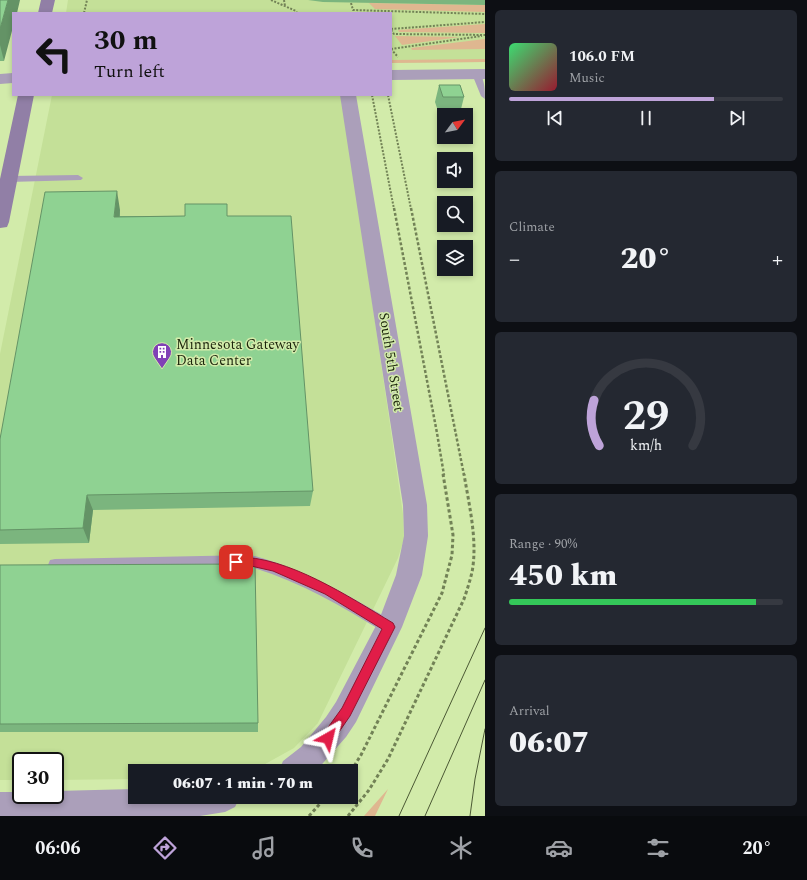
<!DOCTYPE html>
<meta charset="utf-8">
<style>
body{margin:0;font-family:Spectral,serif;background:#242831;color:#f1f3f6;height:100vh;display:flex;flex-direction:column;font-size:15px;white-space:nowrap}
*{box-sizing:border-box;margin:0}
p{font-size:13px;color:#9ea1a6}
.icon{flex:none;width:22px;height:22px;fill:none;stroke:currentColor;stroke-width:2;stroke-linecap:round;stroke-linejoin:round}
.map{position:relative;flex:1;overflow:hidden}
.panel{display:flex;flex-direction:column;gap:10px;padding:10px;background:#0d0f14;width:322px}
.panel>*{flex:none}
.banner{position:absolute;left:12px;top:12px;width:380px;height:84px;border-radius:0px;box-shadow:0 2px 6px #0003;background:#bea3d9;color:#111;overflow:hidden}
.needle{width:26px;rotate:58deg}
.buttons{position:absolute;left:437px;top:108px;display:grid;gap:8px}
.buttons a{display:grid;place-items:center;width:36px;height:36px;border-radius:0px;background:#171b24;box-shadow:0 2px 6px #0003;font-size:20px}
.speed{position:absolute;left:12px;top:752px;display:flex;gap:8px;font-size:20px;font-weight:700;text-align:center}
.speed>*{display:grid;place-content:center;width:52px;height:52px;border-radius:50%;background:#171b24;box-shadow:0 2px 6px #0003;line-height:1}
.speed .limit{border:2px solid #111;border-radius:6px;background:#fff;color:#111}
.pin{position:absolute;display:grid;place-items:center;width:34px;height:34px;color:#fff;margin:-17px;border-radius:8px;box-shadow:0 2px 6px #0006}
.me{position:absolute;width:44px;margin:-22px;rotate:37deg;stroke-linejoin:round;filter:drop-shadow(0 0 3px #0008)}
.turn{display:flex;align-items:center;gap:14px;height:84px;padding:0 16px;font-size:18px}
.turn .icon{width:52px;height:52px;stroke-width:2.5}
.turn b{display:block;font-size:28px;line-height:34px}
.big{font-size:30px;font-weight:800;line-height:1.1}
.panel .tile{flex:1;display:flex;flex-direction:column;justify-content:center;gap:6px;min-width:0;padding:0 14px;border-radius:6px;background:#242831}
.panel .dial{align-items:center;gap:0}
.dial svg{height:104px;overflow:visible;fill:none;stroke:#363941;stroke-width:7;stroke-linecap:round;text-anchor:middle}
.dial text{fill:#f1f3f6;stroke:none}
.song{display:flex;align-items:center;gap:12px}
.cover{width:48px;height:48px;border-radius:6px;background:linear-gradient(135deg,hsl(140 70% 55%),hsl(350 70% 35%))}
.played{height:4px;border-radius:2px;background:linear-gradient(90deg,#bea3d9 75%,#363941 75%)}
.keys{display:flex;justify-content:space-around;direction:ltr}
.heat{display:flex;justify-content:space-between;align-items:center;font-size:22px;direction:ltr}
.charge{height:6px;border-radius:3px;background:linear-gradient(90deg,#34c759 90%,#363941 0)}
.trip{position:absolute;left:128px;top:764px;width:230px;height:40px;border-radius:0px;background:#171b24;box-shadow:0 2px 6px #0003;font-weight:800;line-height:40px;text-align:center}
.menu{display:flex;height:64px;justify-content:space-around;align-items:center;background:#090b0e;color:#9ea1a6}
.menu .icon{width:28px;height:28px}
.menu .current{color:#bea3d9}
.menu b{font-size:18px;color:#f1f3f6}
main{display:flex;flex:1;min-height:0}
.map>svg:first-child{display:block}
.built{fill:#c4e098}
.green{fill:#dfb790}
.lines{fill:none;stroke-linecap:round;stroke-linejoin:round}
.path-far2{stroke:#728256;stroke-width:2;stroke-dasharray:2 1.5;stroke-linecap:butt}
.path-far1{stroke:#728256;stroke-width:2.5;stroke-dasharray:3 2;stroke-linecap:butt}
.path{stroke:#728256;stroke-width:3;stroke-dasharray:3.5 2.5;stroke-linecap:butt}
.service{fill:#ab9fba;fill-rule:evenodd}
.minor{fill:#ab9fba;fill-rule:evenodd}
.tertiary{fill:#ab9fba;fill-rule:evenodd}
.secondary{fill:#917fa6;fill-rule:evenodd}
.tram{stroke:#4b5834;stroke-width:1}
.wall{fill:#7bb57e}
.shaded-wall{fill:#649366}
.building{fill:#8fd292;stroke:#649366}
.route{fill:#e11d48;stroke:#92132f}
.labels{text-anchor:middle;stroke-width:3;stroke-linejoin:round;paint-order:stroke}
.poi-label{font-size:14px;fill:#1b240b;stroke:#d2ebaa;text-anchor:start}
.street-label{font-size:14px;fill:#1b240b;stroke:#d2ebaa}
</style>
<main>
<div class="map">
<svg width="485" height="816" viewBox="0 0 485 816">
<rect width="100%" height="100%" fill="#d2ebaa"/>
<!-- built -->
<path class="built" d="M68 0H485V62L391 63V13H66Z
M52 95H342L403 514 404 539 398 558 318 723 294 748 258 768 248 771H135V779L55 780V761H21V780H0V354Z"/>
<!-- green -->
<path class="green" d="M369 3 485 5V12L375 9Z
M485 24V33L399 32 398 30Z
M395 36 460 37 402 45Z
M485 39V49L412 50 411 48Z
M485 59V62L391 63V60Z
M388 789 375 816H364Z"/>
<g class="lines">
<!-- path-far2 -->
<path class="path-far2" d="M271 0 296 11 297 13
M284 0 285 6
M351 3 353 10 485 14
M84 13 87 0
M391 29 485 22
M391 30 394 34 485 35
M391 49 482 36
M391 49 398 57
M372 95 394 209
M388 95 411 209"/>
<!-- path-far1 -->
<path class="path-far1" d="M394 208 437 433 444 475
M411 208 464 475"/>
<!-- path -->
<path class="path" d="M351 771 361 755 442 593 452 555 453 535 443 474
M309 816 326 797
M348 816 369 790 388 759 464 599C467 590 470 581 472 572 478 541 469 505 464 474"/>
<!-- service -->
<path class="service" d="M476 71C485 75 485 90 485 99L481 96 472 74Z
M78 175 83 178 81 180 9 182 4 179 9 176Z
M251 555C303 569 348 595 394 622L396 627 394 632 389 634 384 632C341 606 299 581 251 567L55 571 50 570 48 565 50 560 55 559Z"/>
<!-- minor -->
<path class="minor" d="M340 95H356L427 505 428 536 422 575 402 627 356 722 346 737 316 771H279L283 761 301 747 326 717 336 702 379 620 396 575 404 536 403 505Z
M135 789V797H240L235 807 225 812 200 816H0V792H21V795H55V791Z"/>
<!-- tertiary -->
<path class="tertiary" d="M485 69V79L391 80V70Z
M13 73V83L0 84V74Z"/>
<!-- secondary -->
<path class="secondary" d="M41 0H55L52 13H38Z
M18 95H34L9 222 7 227 0 228V179Z"/>
<!-- tram -->
<path class="tram" d="M399 816 485 628
M425 816 485 680
M470 816 475 779 485 729"/>
</g>
<!-- wall -->
<path class="wall" d="M0 0 4 61H0Z
M308 0H485V5L323 2Z
M439 85 464 97 460 113 439 114 435 102Z
M120 210V216H227L313 491 310 506 93 510 89 543 0 544V439Z
M0 565 258 723V732H0Z"/>
<!-- shaded-wall -->
<path class="shaded-wall" d="M8 0H20L17 13H13V27L4 61 0 45V29Z
M117 191 120 210 118 236 114 217Z
M87 495 93 510 89 543 83 528Z"/>
<!-- building -->
<path class="building" d="M0 0H8L0 29Z
M439 85H460L464 97H443Z
M117 191 114 217 185 216V204H227V216H291L313 491 87 495 83 528 0 530V439L45 192Z
M255 564 258 723 0 724V565Z"/>
<!-- route -->
<path class="route" d="M236 557C288 556 349 597 393 623L395 627 393 631 350 716 332 742 328 743 324 742 322 738 324 733 342 708 382 629 325 594 273 571 251 566 236 567 232 565 230 562 232 558Z"/>
<!-- icons -->
<defs>
<symbol id="building-pin" viewBox="-11 -11 22 30"><path d="M0 17L-7.5 6A9.5 9.5 0 1 1 7.5 6Z" fill="#8041b6" stroke="#d2ebaa"/><path d="M-4-6H4V6H1V3H-1V6H-4ZM-2.5-4.3h1.7v1.8h-1.7ZM.8-4.3h1.7v1.8H.8ZM-2.5-1h1.7V.8h-1.7ZM.8-1h1.7V.8H.8Z" fill="#fff"/></symbol>
</defs>
<g fill-rule="evenodd">
<use href="#building-pin" x="151" y="341" width="22" height="30"/>
</g>
<g class="labels">
<!-- poi labels -->
<g class="poi-label">
<text x="176" y="349">Minnesota Gateway<tspan x="176" dy="16">Data Center</tspan></text>
</g>
<!-- street labels -->
<g class="street-label">
<text transform="translate(392 362) rotate(81)" y="5">South 5th Street</text>
</g>
</g>
</svg>
<div class="buttons">
<a><svg class="needle" viewBox="-14 -14 28 28"><path d="M0-13l5 13h-10z" fill="#e53935"/><path d="M0 13l5-13h-10z" fill="#9ea1a6"/></svg></a>
<a><svg class="icon" aria-label="sound" viewBox="0 0 24 24"><path d="M4 9h4l5-4v14l-5-4H4zM17 9q2 3 0 6"/></svg></a>
<a><svg class="icon" aria-label="search" viewBox="0 0 24 24"><circle cx="10" cy="10" r="6"/><path d="M15 15l6 6"/></svg></a>
<a><svg class="icon" aria-label="layers" viewBox="0 0 24 24"><path d="M12 4l9 5-9 5-9-5zM3 14l9 5 9-5"/></svg></a>
</div>
<div class="speed"><div class="limit">30</div></div>
<div class="pin" style="left:236px;top:562px;background:#d93025"><svg class="icon" aria-label="arrive" viewBox="0 0 24 24"><path d="M6 21V4h12l-3 4 3 4H6"/></svg></div>
<svg class="me" style="left:328px;top:738px" viewBox="-20 -20 40 40"><path d="M0-17L14 15 0 8-14 15z" fill="#e11d48" stroke="#fff" stroke-width="4"/></svg>
<div class="trip">06:07 · 1 min · 70 m</div>
<div class="banner">
<div class="turn"><svg class="icon" aria-label="left" viewBox="0 0 24 24"><path d="M17 20v-9H6M10 6l-5 5 5 5"/></svg><div><b>30 m</b>Turn left</div></div>
</div>
</div>
<section class="panel">
<div class="tile">
<div class="song"><i class="cover"></i><div><b>106.0 FM</b><p>Music</p></div></div>
<div class="played"></div>
<div class="keys"><svg class="icon" aria-label="previous" viewBox="0 0 24 24"><path d="M18 5L8 12l10 7zM5 5v14"/></svg><svg class="icon" aria-label="pause" viewBox="0 0 24 24"><path d="M8 5v14M16 5v14"/></svg><svg class="icon" aria-label="next" viewBox="0 0 24 24"><path d="M6 5l10 7-10 7zM19 5v14"/></svg></div>
</div>
<div class="tile"><p>Climate</p>
<div class="heat"><a>−</a><b class="big">20°</b><a>+</a></div>
</div>
<div class="tile dial"><svg viewBox="0 0 100 80">
<path d="M14 69A42 42 0 1 1 86 69"/>
<path d="M14 69A42 42 0 0 1 10 34" stroke="#bea3d9"/>
<text x="50" y="56" font-size="32" font-weight="700">29</text>
<text x="50" y="72" font-size="11">km/h</text>
</svg></div>
<div class="tile"><p>Range · 90%</p><b class="big">450 km</b><div class="charge"></div></div>
<div class="tile"><p>Arrival</p><b class="big">06:07</b></div>
</section>
</main>
<nav class="menu">
<b>06:06</b>
<svg class="icon current" aria-label="directions" viewBox="0 0 24 24"><path d="M12 3l9 9-9 9-9-9zM9 14v-3h6M13 9l2 2-2 2"/></svg>
<svg class="icon" aria-label="music" viewBox="0 0 24 24"><path d="M9 18V5l10-2v13"/><circle cx="6" cy="18" r="3"/><circle cx="16" cy="16" r="3"/></svg>
<svg class="icon" aria-label="phone" viewBox="0 0 24 24"><path d="M5 4h4l2 5-3 2q2 4 5 5l2-3 5 2v4C11 20 4 13 5 4z"/></svg>
<svg class="icon" aria-label="climate" viewBox="0 0 24 24"><path d="M12 3v18M4 7l16 10M4 17L20 7"/></svg>
<svg class="icon" aria-label="car" viewBox="0 0 24 24"><path d="M5 17H2v-5l4-1 3-4h7l3 4 3 1v5h-3M9 17h6M6 11h13"/><circle cx="7" cy="17" r="2"/><circle cx="17" cy="17" r="2"/></svg>
<svg class="icon" aria-label="filters" viewBox="0 0 24 24"><path d="M4 7h16M4 17h16"/><circle cx="9" cy="7" r="2"/><circle cx="15" cy="17" r="2"/></svg>
<b>20°</b>
</nav>
